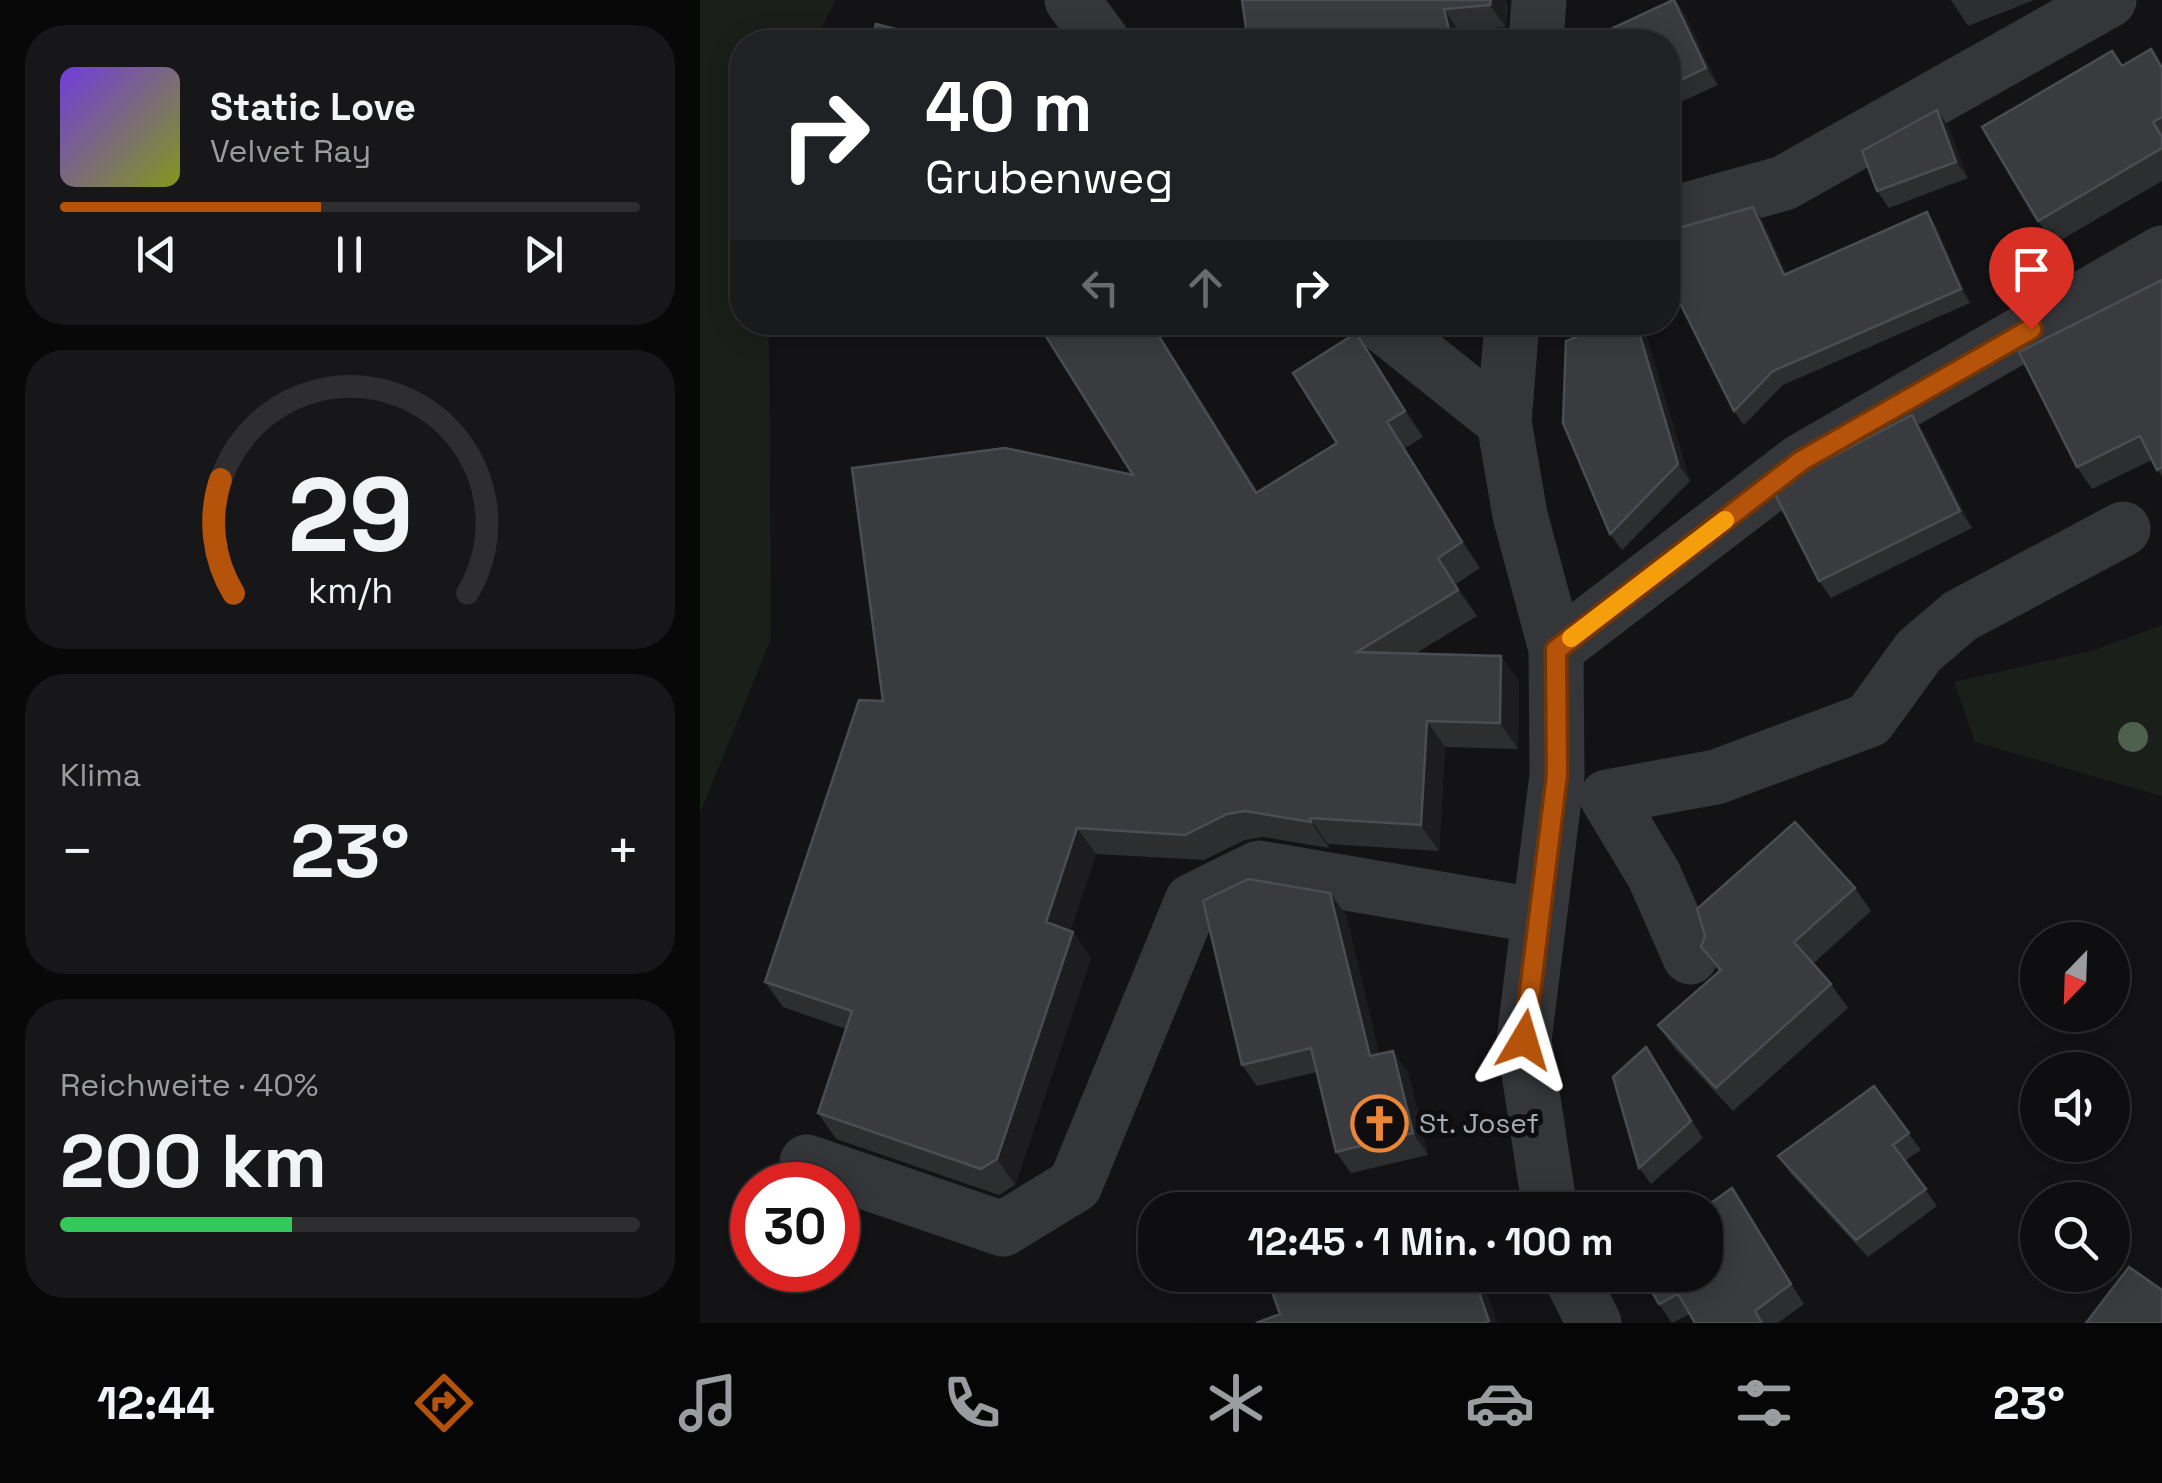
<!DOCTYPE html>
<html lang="de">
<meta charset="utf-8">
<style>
body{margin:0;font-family:"Space Grotesk",sans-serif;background:#171719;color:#f1f3f6;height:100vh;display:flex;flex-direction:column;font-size:38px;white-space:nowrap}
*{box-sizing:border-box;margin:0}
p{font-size:32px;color:#9b9c9f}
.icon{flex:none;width:55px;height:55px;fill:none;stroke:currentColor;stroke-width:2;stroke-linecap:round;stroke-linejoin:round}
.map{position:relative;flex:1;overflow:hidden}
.drawer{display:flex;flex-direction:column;gap:25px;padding:25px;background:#080809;width:700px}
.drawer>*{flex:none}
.banner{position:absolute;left:30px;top:30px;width:950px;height:305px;border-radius:40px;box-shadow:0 5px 25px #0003,0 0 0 2px #2e2e30;background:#202124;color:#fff;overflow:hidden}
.needle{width:65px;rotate:203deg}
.controls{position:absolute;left:1320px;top:922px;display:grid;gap:20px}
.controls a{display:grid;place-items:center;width:110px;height:110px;border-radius:50%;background:#0e0e10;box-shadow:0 5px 25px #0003,0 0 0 2px #2e2e30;font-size:50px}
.speed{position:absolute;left:30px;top:1162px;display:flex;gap:20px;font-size:50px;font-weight:700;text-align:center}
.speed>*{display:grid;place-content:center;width:130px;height:130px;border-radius:50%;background:#0e0e10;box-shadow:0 5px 25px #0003,0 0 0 2px #2e2e30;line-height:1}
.speed .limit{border:15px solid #d22;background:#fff;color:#111}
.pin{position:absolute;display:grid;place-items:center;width:85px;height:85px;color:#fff;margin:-102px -42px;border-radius:50% 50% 50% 0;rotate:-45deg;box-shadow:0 0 10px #0007}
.pin .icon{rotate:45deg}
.me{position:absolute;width:110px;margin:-55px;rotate:7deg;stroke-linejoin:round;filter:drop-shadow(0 0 8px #0008)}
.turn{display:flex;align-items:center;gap:35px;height:210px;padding:0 30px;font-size:45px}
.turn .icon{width:130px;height:130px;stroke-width:2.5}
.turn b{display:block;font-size:70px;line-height:85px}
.lanes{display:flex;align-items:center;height:95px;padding:0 30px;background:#0003;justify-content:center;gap:50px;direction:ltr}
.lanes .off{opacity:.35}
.big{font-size:75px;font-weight:600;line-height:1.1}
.drawer .card{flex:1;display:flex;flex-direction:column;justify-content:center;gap:15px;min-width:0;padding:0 35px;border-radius:40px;background:#171719}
.drawer .dial{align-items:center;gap:0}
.dial svg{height:260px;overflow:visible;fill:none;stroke:#2e2e30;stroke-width:7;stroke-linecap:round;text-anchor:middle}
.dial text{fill:#f1f3f6;stroke:none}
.song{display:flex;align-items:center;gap:30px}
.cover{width:120px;height:120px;border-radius:15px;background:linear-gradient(135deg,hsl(260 70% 55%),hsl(70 70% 35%))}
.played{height:10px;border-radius:5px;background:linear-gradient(90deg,#b45309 45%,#2e2e30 45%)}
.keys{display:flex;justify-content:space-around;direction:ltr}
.heat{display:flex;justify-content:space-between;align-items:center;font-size:55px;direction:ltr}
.charge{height:15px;border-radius:8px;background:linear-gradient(90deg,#34c759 40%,#2e2e30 0)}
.trip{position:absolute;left:438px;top:1192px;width:585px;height:100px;border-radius:40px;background:#0e0e10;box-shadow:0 5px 25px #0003,0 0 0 2px #2e2e30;font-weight:600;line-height:100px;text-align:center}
.dock{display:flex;height:160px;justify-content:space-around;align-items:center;background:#060606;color:#9b9c9f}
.dock .icon{width:70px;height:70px}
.dock .current{color:#b45309}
.dock b{font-size:45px;color:#f1f3f6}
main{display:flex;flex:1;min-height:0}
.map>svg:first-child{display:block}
.green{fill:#1a1f19}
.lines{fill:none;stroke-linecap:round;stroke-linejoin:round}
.minor{stroke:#343639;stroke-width:55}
.tree{fill:#50604e}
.wall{fill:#2c2e30}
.shaded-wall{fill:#1d1d1f}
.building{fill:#393b3e;stroke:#4a4d51;stroke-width:2.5}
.route-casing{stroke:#753606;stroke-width:25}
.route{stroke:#b45309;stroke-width:18}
.slow{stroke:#f59e0b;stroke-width:18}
.labels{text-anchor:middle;stroke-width:10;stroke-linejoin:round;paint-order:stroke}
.poi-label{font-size:28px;fill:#a5adb4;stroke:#0e0e10;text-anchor:start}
</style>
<main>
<section class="drawer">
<div class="card">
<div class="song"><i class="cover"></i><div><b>Static Love</b><p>Velvet Ray</p></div></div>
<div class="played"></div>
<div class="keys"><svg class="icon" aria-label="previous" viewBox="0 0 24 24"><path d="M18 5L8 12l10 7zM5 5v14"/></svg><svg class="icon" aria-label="pause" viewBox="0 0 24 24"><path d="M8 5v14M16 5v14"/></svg><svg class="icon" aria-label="next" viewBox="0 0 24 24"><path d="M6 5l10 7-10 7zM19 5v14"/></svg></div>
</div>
<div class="card dial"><svg viewBox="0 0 100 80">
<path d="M14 69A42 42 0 1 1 86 69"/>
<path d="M14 69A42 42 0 0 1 10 34" stroke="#b45309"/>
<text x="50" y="56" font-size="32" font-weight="700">29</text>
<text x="50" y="72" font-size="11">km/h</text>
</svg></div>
<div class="card"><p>Klima</p>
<div class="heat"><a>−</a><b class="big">23°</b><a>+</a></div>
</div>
<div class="card"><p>Reichweite · 40%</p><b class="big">200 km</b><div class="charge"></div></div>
</section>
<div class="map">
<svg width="1462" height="1323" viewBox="0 0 1462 1323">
<rect width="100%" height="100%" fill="#131315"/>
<!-- green -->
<path class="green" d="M0 0H136L114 42H42V322L69 323 71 639 0 813Z
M1462 625V796L1275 742 1254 682 1395 650Z"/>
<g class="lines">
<!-- minor -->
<path class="minor" d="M372 0 403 42
M836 42 839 0
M968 215 1084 183 1409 0
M679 322 804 422
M812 322 804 422 820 515 856 649 857 775 824 1040 850 1210
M856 649 1101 461 1462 253
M990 957 954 875 907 797 1016 777 1169 720 1219 651 1260 616 1423 529
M107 1162 303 1229 375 1185 492 901 559 868 839 916
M870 1275 894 1323"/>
</g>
<!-- trees -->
<circle class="tree" cx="1433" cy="737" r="15"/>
<!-- wall -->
<path class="wall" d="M542 0H806L807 8 806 27 759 31Z
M975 0 986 16 1018 85 968 108V42Z
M1251 0H1334L1268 26Z
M1462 65V181L1354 244 1338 221 1423 66Z
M1237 110 1248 126 1268 178 1189 208 1177 191Z
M1227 212 1236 226 1270 303 1083 385 1044 425 1034 411 1063 221 1086 273Z
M1462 280V477L1452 460 1392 489 1377 467Z
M296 322H457L456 329 558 492 637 443 656 333 723 437 705 448 780 568 756 584 777 616 715 654 801 656 819 682 818 749 745 747 739 851 628 844 629 848 563 837 545 840 504 860 396 854 370 931 373 932 391 958 315 1185 299 1195 136 1139 118 1113 146 1029 83 1007 65 982 183 701 433 475 346 336 304 333Z
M914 322H939L945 332 990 481 922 550 910 534Z
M1224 432 1272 528 1131 598 1119 581Z
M1155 888 1171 911 1113 964 1131 984 1148 1008 1033 1111 975 1049 958 1025 1019 972 1001 947Z
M630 893 646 915 679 1054 693 1051 708 1072 728 1155 651 1173 636 1152 617 1072 557 1086 542 1065Z
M946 1047 1003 1138 951 1184 939 1168Z
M1174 1086 1221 1150 1205 1161 1237 1206 1168 1257 1090 1173 1078 1156Z
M1032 1188 1104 1304 1078 1323H995L990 1314 972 1323 959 1304Z"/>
<!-- shaded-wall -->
<path class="shaded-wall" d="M791 0H806V27L790 5Z
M974 0 986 16 1018 85 1006 68Z
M744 9 759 31 762 42H752Z
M1237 110 1248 126 1268 178 1256 162Z
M1053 207 1063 221 1093 288 1084 275Z
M1227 212 1236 226 1270 303 1261 289Z
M450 322H457L456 329 574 519 556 493Z
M936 322H939L945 332 990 481 978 464Z
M656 333 674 359 723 437 705 411Z
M1212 415 1224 432 1272 528 1260 511Z
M687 422 705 448 780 568 762 542Z
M738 558 756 584 777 616 758 590Z
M801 656 819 682 818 749 800 723Z
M727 721 745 747 739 851 721 825Z
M610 818 628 844 629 848 611 822Z
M377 828 396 854 364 948 346 922Z
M630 893 646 915 685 1078 670 1056Z
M373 932 391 958 315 1185 297 1159Z
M946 1047 958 1064 1003 1138 991 1121Z
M693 1051 708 1072 728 1155 713 1133Z
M1032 1188 1045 1207 1104 1304 1091 1284Z
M773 1275H781L798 1323H791L789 1321Z"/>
<!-- building -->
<path class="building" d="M542 0H791L790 5 744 9 752 42H548Z
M973 0H974L1006 68 968 86V42H883Z
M176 24 246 42H171Z
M1451 49 1462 68V117L1453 122 1462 137V148L1338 221 1282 127 1412 51 1422 66Z
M1237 110 1256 162 1177 191 1162 151Z
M1053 207 1084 275 1227 212 1261 289 1073 371 1034 411 968 279V231Z
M1462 280V467L1457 470 1440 436 1377 467 1319 352Z
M337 322H450L556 493 637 443 593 373 656 333 705 411 687 422 762 542 738 558 758 590 657 652 801 656 800 723 727 721 721 825 610 818 611 822 545 811 527 814 485 835 377 828 346 922 373 932 297 1159 281 1169 118 1113 152 1011 65 982 159 700 183 701 152 468 305 448 433 475Z
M914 322H936L978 464 910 534 863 423 866 341Z
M1212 415 1260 511 1119 581 1075 494 1107 470Z
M1095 822 1155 888 1094 942 1131 984 1016 1088 958 1025 1021 970 1001 947 1005 936 997 909Z
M548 879 630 893 670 1056 693 1051 713 1133 636 1152 611 1048 542 1065 503 901Z
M946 1047 991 1121 939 1168 913 1077Z
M1174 1086 1209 1133 1193 1145 1226 1189 1156 1240 1078 1156Z
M1032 1188 1091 1284 1055 1311 1062 1323H995L978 1294 959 1304 942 1275H1005V1210H1001Z
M748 1204 750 1210H730Z
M1429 1267 1462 1290V1323H1386Z
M566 1275H773L789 1321 784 1323H556L580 1314Z"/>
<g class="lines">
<defs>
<path id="route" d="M824 1040 857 775 856 650 1101 461 1331 329"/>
</defs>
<!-- route casing -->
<use href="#route" class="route-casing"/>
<!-- route -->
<use href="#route" class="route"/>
<!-- slow -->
<path class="slow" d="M871 638 1025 520"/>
</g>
<!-- icons -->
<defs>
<symbol id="church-ring" viewBox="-11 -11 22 22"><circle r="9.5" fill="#0e0e10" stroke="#ea8636" stroke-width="1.5"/><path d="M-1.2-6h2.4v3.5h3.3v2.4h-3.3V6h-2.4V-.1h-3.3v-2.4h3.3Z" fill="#ea8636"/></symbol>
</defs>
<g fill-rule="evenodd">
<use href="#church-ring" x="648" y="1092" width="63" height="63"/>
</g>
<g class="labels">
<!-- poi labels -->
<g class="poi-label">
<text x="719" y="1133">St. Josef</text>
</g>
</g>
</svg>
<div class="controls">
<a><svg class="needle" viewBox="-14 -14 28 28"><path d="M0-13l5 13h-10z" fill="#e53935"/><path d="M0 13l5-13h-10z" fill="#9b9c9f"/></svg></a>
<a><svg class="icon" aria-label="sound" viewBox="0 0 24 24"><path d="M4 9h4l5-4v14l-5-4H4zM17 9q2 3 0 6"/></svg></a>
<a><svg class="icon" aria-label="search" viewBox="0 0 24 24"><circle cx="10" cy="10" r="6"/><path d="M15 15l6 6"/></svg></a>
</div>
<div class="speed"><div class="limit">30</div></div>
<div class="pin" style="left:1331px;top:329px;background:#d93025"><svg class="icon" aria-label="arrive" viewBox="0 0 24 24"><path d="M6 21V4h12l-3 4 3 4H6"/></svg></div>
<svg class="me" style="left:824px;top:1040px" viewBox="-20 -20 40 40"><path d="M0-17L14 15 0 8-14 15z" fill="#b45309" stroke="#fff" stroke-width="4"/></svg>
<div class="trip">12:45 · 1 Min. · 100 m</div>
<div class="banner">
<div class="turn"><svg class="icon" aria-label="right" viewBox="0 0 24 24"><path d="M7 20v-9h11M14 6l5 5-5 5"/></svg><div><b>40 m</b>Grubenweg</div></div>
<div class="lanes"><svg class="icon off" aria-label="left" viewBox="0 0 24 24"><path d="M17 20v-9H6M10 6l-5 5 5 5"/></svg><svg class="icon off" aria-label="ahead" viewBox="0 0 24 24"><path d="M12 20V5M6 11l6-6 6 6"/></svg><svg class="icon" aria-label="right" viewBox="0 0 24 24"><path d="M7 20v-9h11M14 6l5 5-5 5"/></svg></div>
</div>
</div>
</main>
<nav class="dock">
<b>12:44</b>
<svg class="icon current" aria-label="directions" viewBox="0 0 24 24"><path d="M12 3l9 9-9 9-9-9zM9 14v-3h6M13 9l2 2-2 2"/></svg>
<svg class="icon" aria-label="music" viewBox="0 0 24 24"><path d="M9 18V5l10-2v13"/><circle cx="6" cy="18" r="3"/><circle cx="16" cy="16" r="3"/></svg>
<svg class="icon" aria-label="phone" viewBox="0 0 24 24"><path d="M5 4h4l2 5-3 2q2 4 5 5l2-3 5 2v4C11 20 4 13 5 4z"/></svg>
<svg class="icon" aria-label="climate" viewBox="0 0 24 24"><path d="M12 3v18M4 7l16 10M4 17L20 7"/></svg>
<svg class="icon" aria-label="car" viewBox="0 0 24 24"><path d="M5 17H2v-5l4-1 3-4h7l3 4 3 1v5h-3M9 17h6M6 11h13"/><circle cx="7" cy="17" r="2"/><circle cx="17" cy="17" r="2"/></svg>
<svg class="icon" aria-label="filters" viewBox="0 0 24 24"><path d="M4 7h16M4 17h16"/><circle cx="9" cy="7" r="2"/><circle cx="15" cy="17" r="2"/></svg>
<b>23°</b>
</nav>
